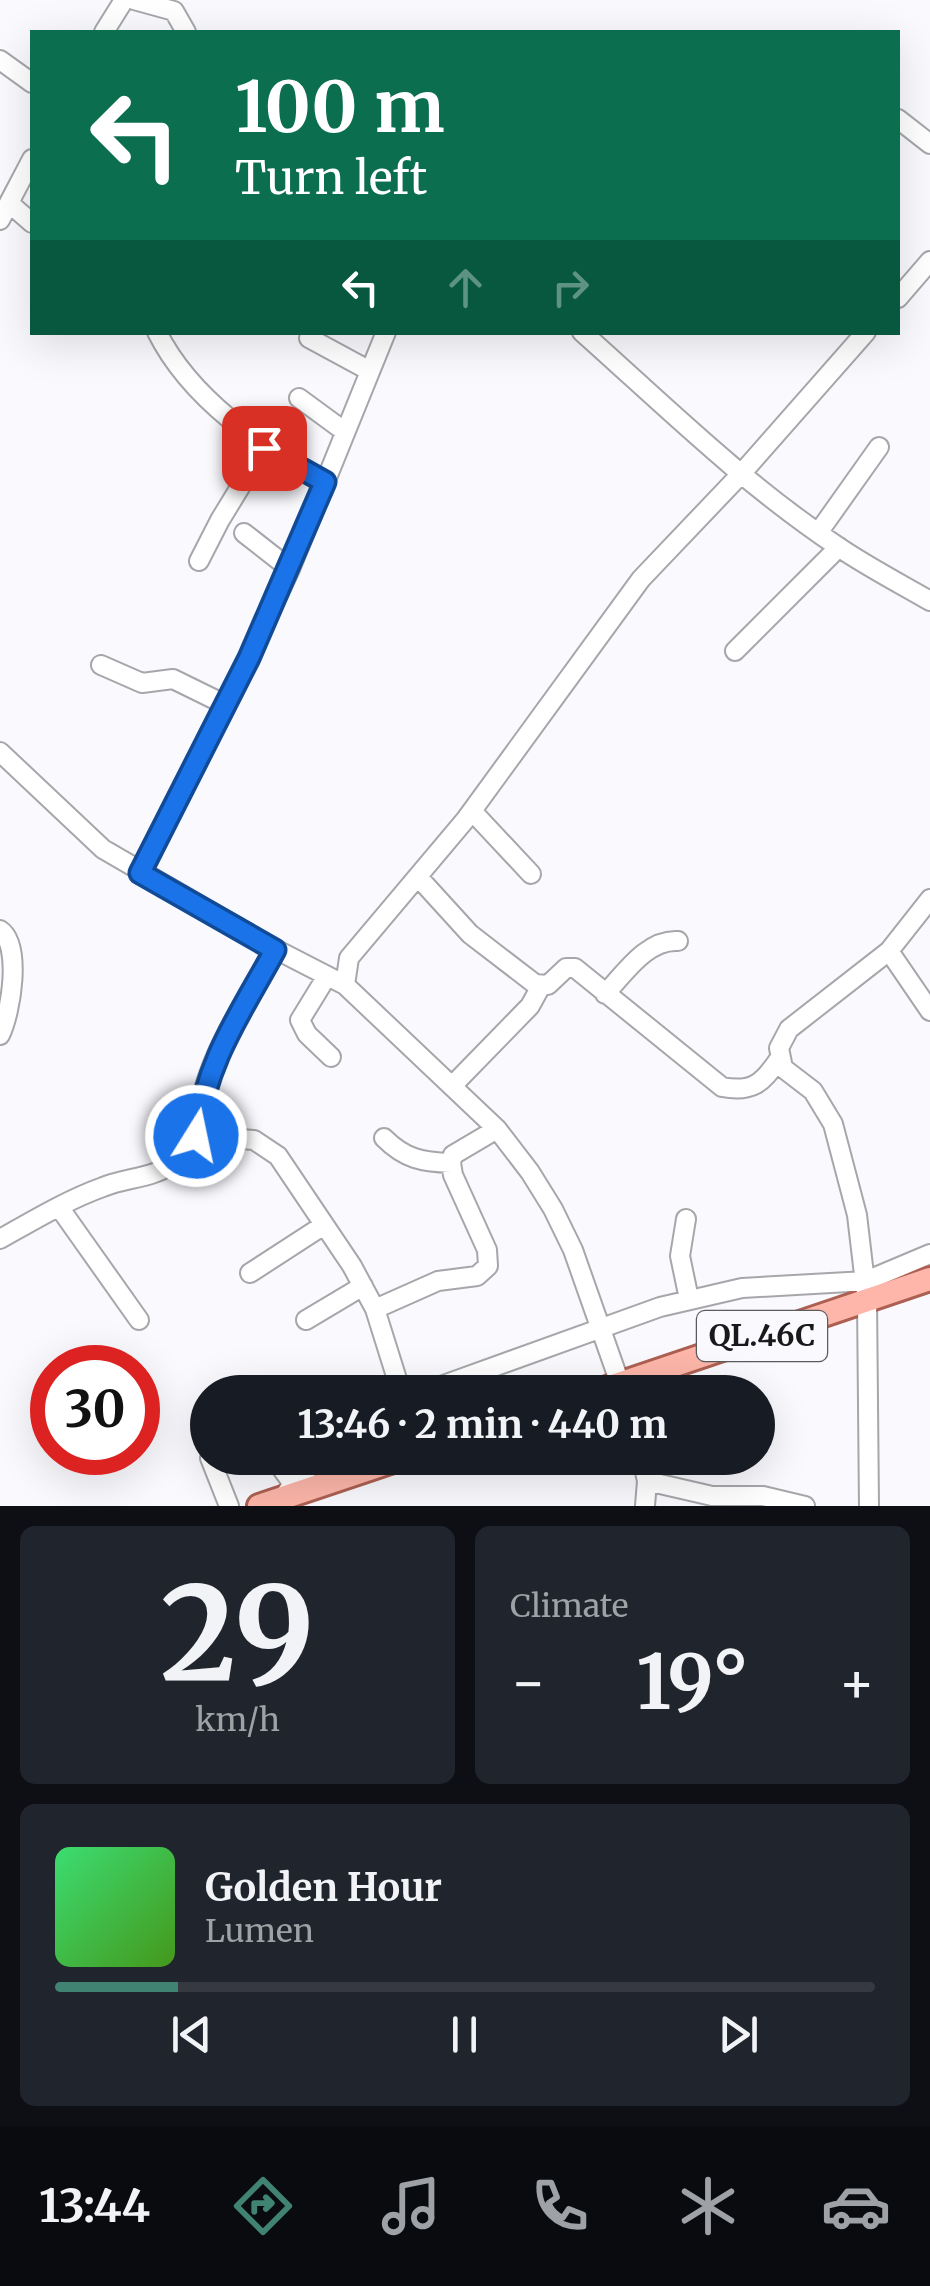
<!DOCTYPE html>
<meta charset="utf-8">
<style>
body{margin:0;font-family:Merriweather,serif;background:#20242c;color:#f1f3f6;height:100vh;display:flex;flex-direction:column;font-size:38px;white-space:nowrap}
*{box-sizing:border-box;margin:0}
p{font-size:32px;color:#9ea1a6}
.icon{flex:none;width:55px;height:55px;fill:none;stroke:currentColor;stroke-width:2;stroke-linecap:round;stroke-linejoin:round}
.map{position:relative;height:1506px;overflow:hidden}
.drawer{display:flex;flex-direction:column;gap:20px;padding:20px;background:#0d0f14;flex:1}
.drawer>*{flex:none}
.top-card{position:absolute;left:30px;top:30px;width:870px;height:305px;border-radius:0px;box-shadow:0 10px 40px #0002;background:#0b6e4f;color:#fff;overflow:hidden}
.speed{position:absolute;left:30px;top:1345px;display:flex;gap:20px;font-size:50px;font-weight:700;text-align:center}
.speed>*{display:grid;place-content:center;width:130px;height:130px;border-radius:50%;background:#171b24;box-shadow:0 10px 40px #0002;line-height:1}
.speed .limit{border:15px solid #d22;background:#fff;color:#111}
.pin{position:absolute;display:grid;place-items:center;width:85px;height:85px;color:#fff;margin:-42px;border-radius:20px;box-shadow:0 5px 15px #0006}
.me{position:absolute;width:110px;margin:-55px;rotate:10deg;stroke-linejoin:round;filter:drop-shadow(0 0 8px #0008)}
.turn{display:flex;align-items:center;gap:35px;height:210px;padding:0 40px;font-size:45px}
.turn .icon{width:130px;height:130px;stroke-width:2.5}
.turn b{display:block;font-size:70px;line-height:85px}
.lanes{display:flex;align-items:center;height:95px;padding:0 40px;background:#0003;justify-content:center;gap:50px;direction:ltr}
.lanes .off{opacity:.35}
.big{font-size:75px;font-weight:700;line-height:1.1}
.drawer .card{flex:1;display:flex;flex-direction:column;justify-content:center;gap:15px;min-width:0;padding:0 35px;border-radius:15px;background:#20242c}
.drawer .dial{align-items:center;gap:0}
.dial b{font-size:130px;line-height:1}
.song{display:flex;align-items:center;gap:30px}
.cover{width:120px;height:120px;border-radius:15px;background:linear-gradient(135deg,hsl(140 70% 55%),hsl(100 70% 35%))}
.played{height:10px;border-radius:5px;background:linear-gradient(90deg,#418373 15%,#363941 15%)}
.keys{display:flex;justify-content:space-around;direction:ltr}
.heat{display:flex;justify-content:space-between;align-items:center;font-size:55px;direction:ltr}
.drawer .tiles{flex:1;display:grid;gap:20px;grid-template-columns:1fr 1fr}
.card:last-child{grid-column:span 2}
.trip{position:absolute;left:190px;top:1375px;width:585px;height:100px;border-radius:50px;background:#171b24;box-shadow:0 10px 40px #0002;font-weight:700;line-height:100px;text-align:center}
.dock{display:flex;height:160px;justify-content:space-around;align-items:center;background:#090b0e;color:#9ea1a6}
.dock .icon{width:70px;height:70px}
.dock .on{color:#418373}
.dock b{font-size:45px;color:#f1f3f6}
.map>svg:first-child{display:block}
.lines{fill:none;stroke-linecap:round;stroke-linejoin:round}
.minor-casing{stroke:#a6a7aa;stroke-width:22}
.major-casing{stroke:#ad6052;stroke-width:28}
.minor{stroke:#fff;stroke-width:18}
.major{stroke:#fdb6a9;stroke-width:22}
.route-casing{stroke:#114b97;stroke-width:25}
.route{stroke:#1a73e8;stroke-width:18}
.labels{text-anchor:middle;stroke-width:8;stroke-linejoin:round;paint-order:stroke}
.shield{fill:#f9f9fe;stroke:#5c5c5e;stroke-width:2.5}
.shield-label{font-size:30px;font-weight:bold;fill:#19191a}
</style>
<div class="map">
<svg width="930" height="1506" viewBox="0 0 930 1506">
<rect width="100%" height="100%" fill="#f9f9fe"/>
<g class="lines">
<defs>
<path id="minor" d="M134 0 174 11 186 32
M104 32 124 0
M0 60 32 83
M898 119 930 144
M9 203 32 223
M0 220 32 159
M898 298 930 261
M157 332C191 400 261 446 325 482
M582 332C665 406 744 484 837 546 866 566 899 583 930 601
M309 338 370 371
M299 398 344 431
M244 533 290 569
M818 533 879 447
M199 561 220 520 264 448
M735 651 839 547
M101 665 142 683 173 679 226 705
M0 752 103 849 275 949 345 985 497 1129 530 1172 553 1209 573 1250 623 1392
M472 811 531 874
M139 873 226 705 290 569 386 332
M419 878 470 934 535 984 548 985 566 968H575L722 1087C752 1093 763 1083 779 1059
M0 930C22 945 11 1013 0 1035
M889 951 930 1011
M327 976 300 1020 307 1034 331 1057
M345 985 349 958 466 819 641 579 741 474 866 332
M605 994C625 973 647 939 678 941
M453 1085 530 1006 541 986
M196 1136 254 1140 278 1156 352 1266 375 1309 401 1392
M384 1138C405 1159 422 1162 451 1163
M59 1207 139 1320
M686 1219 680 1256 689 1299
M0 1239C34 1220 67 1200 103 1187 127 1177 153 1179 175 1162 199 1142 196 1121 203 1093 217 1041 249 996 275 949
M250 1273 324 1225
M375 1309 438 1281 477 1276 488 1266 487 1250 453 1175 451 1163 453 1155 497 1129
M306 1320 363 1286
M238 1391 239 1392
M424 1392 660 1307 742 1288 866 1281 930 1254
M210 1458 229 1506
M274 1458 293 1484
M642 1458 647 1481 645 1506
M647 1481 712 1496H763L805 1506
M283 1498 295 1480 322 1458
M869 1506 867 1300 857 1215 833 1124 813 1091 783 1068 779 1048 789 1029 889 951 930 899"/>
<path id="major" d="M595 1392 930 1279
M259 1506 402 1458"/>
</defs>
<!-- minor casing -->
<use href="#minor" class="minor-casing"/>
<!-- major casing -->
<use href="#major" class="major-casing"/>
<!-- minor -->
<use href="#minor" class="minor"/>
<!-- major -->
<use href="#major" class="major"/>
</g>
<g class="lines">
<defs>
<path id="route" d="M196 1136C207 1059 239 1016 275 950L140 873 249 658 325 482 264 448"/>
</defs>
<!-- route casing -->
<use href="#route" class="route-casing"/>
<!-- route -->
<use href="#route" class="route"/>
</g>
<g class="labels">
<!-- shield labels -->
<rect class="shield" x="697" y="1311" width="130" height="50" rx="8"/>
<g class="shield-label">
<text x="762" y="1346">QL.46C</text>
</g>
</g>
</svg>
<div class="speed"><div class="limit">30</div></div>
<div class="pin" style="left:264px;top:448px;background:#d93025"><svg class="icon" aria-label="arrive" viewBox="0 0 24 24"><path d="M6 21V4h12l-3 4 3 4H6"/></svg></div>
<svg class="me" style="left:196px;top:1136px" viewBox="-20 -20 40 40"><circle r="17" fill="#1a73e8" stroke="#fff" stroke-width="3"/><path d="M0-11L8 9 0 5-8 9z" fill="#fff"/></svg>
<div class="trip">13:46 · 2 min · 440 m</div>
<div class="top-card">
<div class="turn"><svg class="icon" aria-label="left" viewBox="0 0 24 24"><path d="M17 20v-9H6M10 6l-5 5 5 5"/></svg><div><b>100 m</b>Turn left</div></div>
<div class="lanes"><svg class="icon" aria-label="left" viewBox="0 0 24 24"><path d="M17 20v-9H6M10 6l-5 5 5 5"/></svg><svg class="icon off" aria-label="ahead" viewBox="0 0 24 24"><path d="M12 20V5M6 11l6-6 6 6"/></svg><svg class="icon off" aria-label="right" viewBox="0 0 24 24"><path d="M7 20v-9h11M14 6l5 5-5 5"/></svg></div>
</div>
</div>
<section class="drawer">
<div class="tiles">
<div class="card dial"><b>29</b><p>km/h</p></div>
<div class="card"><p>Climate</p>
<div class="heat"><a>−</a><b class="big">19°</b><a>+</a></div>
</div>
<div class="card">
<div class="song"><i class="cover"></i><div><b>Golden Hour</b><p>Lumen</p></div></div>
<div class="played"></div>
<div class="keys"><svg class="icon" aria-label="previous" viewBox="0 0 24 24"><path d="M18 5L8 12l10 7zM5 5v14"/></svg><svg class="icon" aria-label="pause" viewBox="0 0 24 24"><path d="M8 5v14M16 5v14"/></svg><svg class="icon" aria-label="next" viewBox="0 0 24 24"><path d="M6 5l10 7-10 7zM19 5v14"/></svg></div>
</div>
</div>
</section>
<nav class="dock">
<b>13:44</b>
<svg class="icon on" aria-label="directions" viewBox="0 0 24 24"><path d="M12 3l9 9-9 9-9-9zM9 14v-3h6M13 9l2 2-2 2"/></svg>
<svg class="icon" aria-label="music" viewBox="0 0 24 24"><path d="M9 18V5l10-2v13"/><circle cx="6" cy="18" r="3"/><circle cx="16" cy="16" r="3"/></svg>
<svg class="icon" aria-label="phone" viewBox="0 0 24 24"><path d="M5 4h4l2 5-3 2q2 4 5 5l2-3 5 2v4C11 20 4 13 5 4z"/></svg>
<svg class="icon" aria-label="climate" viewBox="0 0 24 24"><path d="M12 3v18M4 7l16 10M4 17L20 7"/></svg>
<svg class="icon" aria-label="car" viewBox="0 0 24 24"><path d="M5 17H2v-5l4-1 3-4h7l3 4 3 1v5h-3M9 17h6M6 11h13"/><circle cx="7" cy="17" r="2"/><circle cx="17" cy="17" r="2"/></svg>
</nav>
